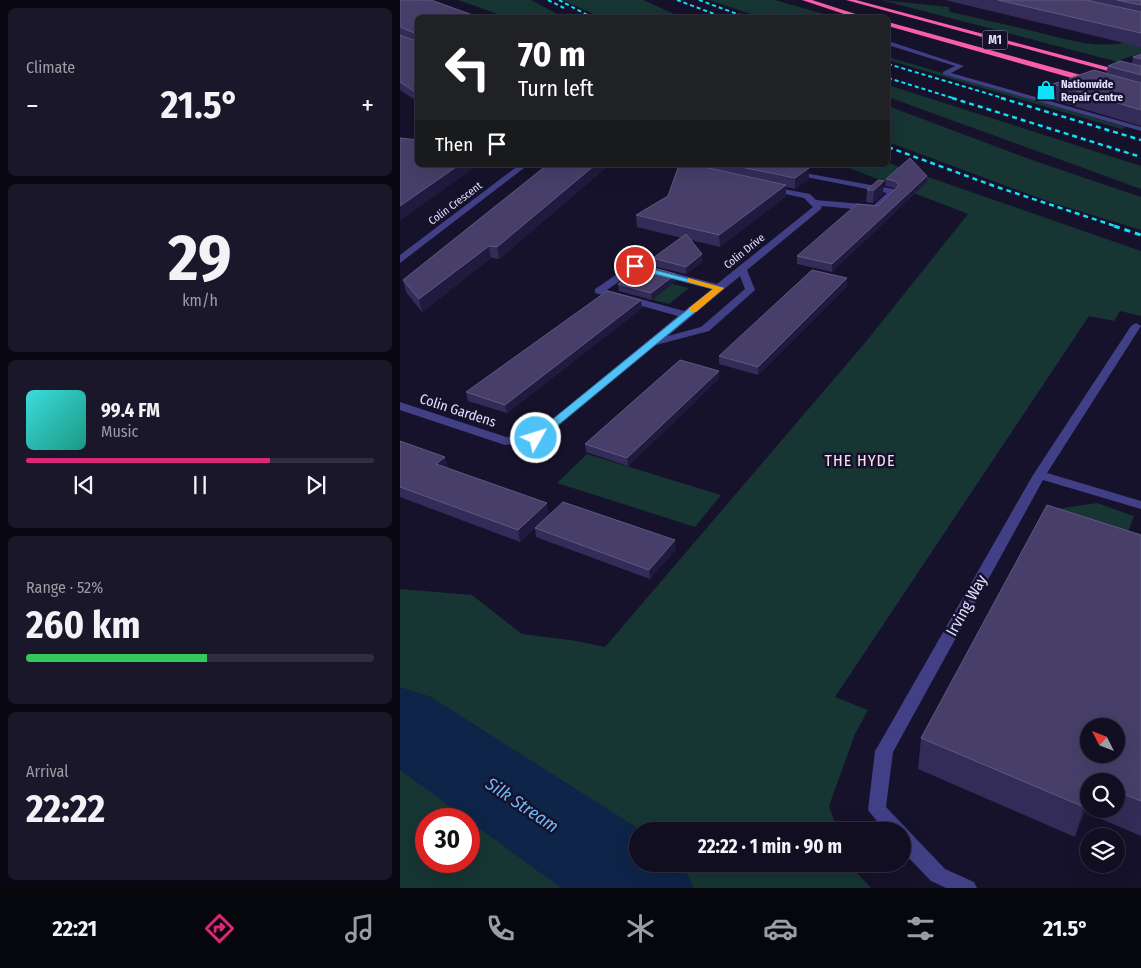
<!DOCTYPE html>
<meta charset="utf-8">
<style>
body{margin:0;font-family:"Fira Sans Condensed",sans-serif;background:#191729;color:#f1f3f6;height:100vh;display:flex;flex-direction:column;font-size:19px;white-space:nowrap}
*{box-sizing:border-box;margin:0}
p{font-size:16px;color:#9c9ca5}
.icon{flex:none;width:28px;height:28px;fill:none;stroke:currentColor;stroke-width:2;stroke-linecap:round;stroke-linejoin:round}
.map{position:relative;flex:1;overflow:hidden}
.sheet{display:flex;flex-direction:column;gap:8px;padding:8px;background:#090812;width:400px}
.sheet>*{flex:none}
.top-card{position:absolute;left:15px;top:15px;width:475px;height:152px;border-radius:8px;box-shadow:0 5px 20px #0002,0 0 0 1px #302e3e;background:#202124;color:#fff;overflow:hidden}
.needle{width:32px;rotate:312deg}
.fabs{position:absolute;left:680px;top:718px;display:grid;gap:10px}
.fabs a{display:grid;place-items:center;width:45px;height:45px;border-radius:50%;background:#100e20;box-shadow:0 5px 20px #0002,0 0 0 1px #302e3e;font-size:25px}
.speed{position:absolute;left:15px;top:808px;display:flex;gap:10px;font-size:25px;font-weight:700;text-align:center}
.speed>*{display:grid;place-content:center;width:65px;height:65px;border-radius:50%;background:#100e20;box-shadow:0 5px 20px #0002,0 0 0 1px #302e3e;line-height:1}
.speed .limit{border:8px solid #d22;background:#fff;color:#111}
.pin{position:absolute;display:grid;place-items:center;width:42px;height:42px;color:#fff;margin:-21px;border:2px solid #fff;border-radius:50%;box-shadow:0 1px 5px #0007}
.me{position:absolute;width:55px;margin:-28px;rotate:51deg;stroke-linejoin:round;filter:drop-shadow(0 0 4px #0008)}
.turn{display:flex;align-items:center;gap:18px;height:105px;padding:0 20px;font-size:22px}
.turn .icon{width:65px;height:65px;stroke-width:2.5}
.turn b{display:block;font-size:35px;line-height:42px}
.then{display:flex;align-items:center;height:48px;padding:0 20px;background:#0003;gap:10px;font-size:19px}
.big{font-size:38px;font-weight:700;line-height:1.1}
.sheet .widget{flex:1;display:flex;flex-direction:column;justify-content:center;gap:8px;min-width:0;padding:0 18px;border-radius:8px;background:#191729}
.sheet .dial{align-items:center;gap:0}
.dial b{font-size:65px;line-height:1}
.song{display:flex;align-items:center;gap:15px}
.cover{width:60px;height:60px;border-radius:8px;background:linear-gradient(135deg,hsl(180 70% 55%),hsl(170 70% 35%))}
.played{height:5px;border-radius:2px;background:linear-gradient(90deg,#db2777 70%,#302e3e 70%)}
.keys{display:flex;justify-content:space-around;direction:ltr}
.heat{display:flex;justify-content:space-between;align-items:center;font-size:28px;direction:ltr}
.charge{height:8px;border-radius:4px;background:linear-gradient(90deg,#34c759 52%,#302e3e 0)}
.trip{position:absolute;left:229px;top:822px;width:282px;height:50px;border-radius:25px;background:#100e20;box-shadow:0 5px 20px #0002,0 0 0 1px #302e3e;font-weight:700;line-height:50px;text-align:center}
.dock{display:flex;height:80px;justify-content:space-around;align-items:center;background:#06060d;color:#9c9ca5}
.dock .icon{width:35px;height:35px}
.dock .on{color:#db2777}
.dock b{font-size:22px;color:#f1f3f6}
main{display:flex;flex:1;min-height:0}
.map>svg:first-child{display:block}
.green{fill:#163533;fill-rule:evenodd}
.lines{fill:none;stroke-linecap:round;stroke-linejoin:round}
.river{fill:#0e2448;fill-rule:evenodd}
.minor{fill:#414087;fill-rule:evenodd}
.highway{fill:#f85eaa;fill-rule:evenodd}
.rail-far2{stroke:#12e1f5;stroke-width:2;stroke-dasharray:4 3;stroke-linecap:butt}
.rail-far1{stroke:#12e1f5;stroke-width:2.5;stroke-dasharray:5 4;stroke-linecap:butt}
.rail{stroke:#12e1f5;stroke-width:3;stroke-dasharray:6 5;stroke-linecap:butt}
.wall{fill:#342c58;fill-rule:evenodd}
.shaded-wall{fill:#201a3e}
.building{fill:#473f69;stroke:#5f5881;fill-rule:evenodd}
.route{fill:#4fc3f7;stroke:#337fa1}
.slow{fill:#f59e0b}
.labels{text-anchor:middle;stroke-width:5;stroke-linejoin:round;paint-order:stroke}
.far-poi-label{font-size:11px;font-weight:bold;fill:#e1ddfe;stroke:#16122b;text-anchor:start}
.far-street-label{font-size:11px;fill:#e1ddfe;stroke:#16122b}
.shield{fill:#16122b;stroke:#a4a0bf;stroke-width:1}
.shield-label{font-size:12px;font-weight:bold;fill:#e1ddfe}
.street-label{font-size:14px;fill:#e1ddfe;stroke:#16122b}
.quarter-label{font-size:16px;letter-spacing:1px;fill:#fedff3;stroke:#16122b}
.near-street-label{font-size:16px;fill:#e1ddfe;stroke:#16122b}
.near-water-label{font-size:18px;font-style:italic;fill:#70bbf9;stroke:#16122b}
</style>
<main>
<section class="sheet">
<div class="widget"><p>Climate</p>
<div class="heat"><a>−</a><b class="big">21.5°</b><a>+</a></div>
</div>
<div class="widget dial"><b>29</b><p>km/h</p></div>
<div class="widget">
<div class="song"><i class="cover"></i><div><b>99.4 FM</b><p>Music</p></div></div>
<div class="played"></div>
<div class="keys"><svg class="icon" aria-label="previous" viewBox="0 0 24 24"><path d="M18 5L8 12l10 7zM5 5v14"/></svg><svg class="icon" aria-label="pause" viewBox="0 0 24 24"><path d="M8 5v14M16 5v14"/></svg><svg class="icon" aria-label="next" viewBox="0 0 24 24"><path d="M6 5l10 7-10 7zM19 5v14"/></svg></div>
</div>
<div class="widget"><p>Range · 52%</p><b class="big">260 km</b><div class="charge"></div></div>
<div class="widget"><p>Arrival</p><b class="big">22:22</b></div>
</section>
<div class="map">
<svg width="741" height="888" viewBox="0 0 741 888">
<rect width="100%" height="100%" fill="#16122b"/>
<!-- green -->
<path class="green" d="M58 0H131L163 17H106Z
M162 0H243L281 17H200Z
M309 0H375L431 16 359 17Z
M481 0 549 7 550 12C577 18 603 24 629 30 667 39 702 53 741 38V53L720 60 741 66V68Z
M488 57 726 127 721 129 488 60Z
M488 85 741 166V189L488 97Z
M488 106 635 161 741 197V230L650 202 488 142Z
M488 163 741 251V316L720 311 714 321 689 316 435 697 468 710 455 734 429 806 438 831H238V864H449L471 888H0V589L72 595 122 634 177 641 205 647 464 344 568 214 441 165H488ZM26 819H69V861H26Z
M269 283 289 288 269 304 249 299Z
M187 454 321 495 295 527 157 483Z
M697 503 734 516 720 553 657 509Z"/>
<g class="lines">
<!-- river -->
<path class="river" d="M0 687 31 697 242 831H238V864H283L294 888H161L0 770Z"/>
<!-- minor -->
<path class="minor" d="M488 41 564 66 551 73 741 127V131L543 74V72L555 66 488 45Z
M119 165H128L0 263V255Z
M388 170 493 189 497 192 476 211 422 206 421 209 347 270 355 290 309 331 256 345 140 441 105 445 0 410V402L106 437 133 435 278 316 195 293V289L232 264 235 263 317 284 413 207 404 198 367 190V186L410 194 416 200 474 205 487 193 391 174 387 172ZM237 269 312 289 284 311 207 290ZM340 276 345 289 301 327 268 336Z
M736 323 741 326 647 473 741 501V509L643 480 493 752 486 807 545 869 574 882 577 888H546L531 881 502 851V831H485L468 810 475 751 478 746 633 475 731 326Z"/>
<!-- highway -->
<path class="highway" d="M402 0H412L468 18H456Z
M446 0H456L741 76V80Z
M488 22 699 80 700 82 693 84 488 26Z"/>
<!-- rail-far2 -->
<path class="rail-far2" d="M148 0 164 8
M159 0 193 18
M277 0 325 18
M299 0 348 18
M488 64 606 99
M488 78 556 99"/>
<!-- rail-far1 -->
<path class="rail-far1" d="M552 98 741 157
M601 98 741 140
M488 147 594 186 718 227"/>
<!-- rail -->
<path class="rail" d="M714 226 741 235"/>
</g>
<!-- wall -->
<path class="wall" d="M0 0 18 18V102L0 90Z
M545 0H741V47Z
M741 54V126L650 99 653 84 706 74 708 66 732 64 733 57Z
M147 165H209L99 259 91 258 22 312 6 292 3 280Z
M279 165H396L409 179 395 189 386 187V196L320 247 291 240 302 254V262L286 274 253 266V258L282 238 237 227 236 215 268 196Z
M486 179 527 182 432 272 397 264V256L478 206 496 189 494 188 485 186Z
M478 180 483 194 473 203 466 202 467 190Z
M447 278V286L358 375 319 364V356Z
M276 281 252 300 219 291 218 284Z
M242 308 107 413 68 401 66 392Z
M319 379 228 466 186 452 185 444Z
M0 441 45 457 48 468 149 515 120 542 0 497Z
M135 528 276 549 250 579 136 537Z
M741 535V836L685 812 675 837 518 769 521 738ZM689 781H716V809H689Z"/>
<!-- shaded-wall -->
<path class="shaded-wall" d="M59 165H78L0 221V206Z
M195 165H209L99 259 97 247Z
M409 168V179L395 189V178Z
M527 176V182L432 272V264Z
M484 181 483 194 473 203 474 190Z
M386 185V196L320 247 319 235Z
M89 246 91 258 22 312 19 299Z
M302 254V262L286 274V267Z
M276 274V281L252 300 251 293Z
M447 278V286L358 375V367Z
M241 300 242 308 107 413 105 405Z
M319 371V379L228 466 227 458Z
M45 457 48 468 36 464Z
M147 503 149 515 120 542 118 530Z
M275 540 276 549 250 579 249 570Z
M689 795V799L685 812 675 837 684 807Z"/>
<!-- building -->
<path class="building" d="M0 0H31L81 18H18V36L17 34 0 27Z
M598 0H686L741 12V33Z
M717 0H741V5Z
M0 35 16 41 18 40V94L0 82Z
M741 54V59L733 57Z
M720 61 741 66V75L708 66Z
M694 70 741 83V110L653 84Z
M0 138 18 140V165H59L0 206Z
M510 158 527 176 432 264 397 256 457 204 478 206 499 185 495 181 486 179Z
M147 165H195L97 247 89 246 19 299 3 280Z
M279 165H295L386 185 319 235 236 215 268 196Z
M331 165H396L409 168 395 178Z
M478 180 484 181 474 190H467Z
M286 234 302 254 286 267 253 258Z
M243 265 276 274 251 293 218 284Z
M412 270 447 278 358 367 319 356Z
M207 291 241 300 105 405 66 392Z
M280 360 319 371 227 458 185 444Z
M0 441 45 457 36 464 147 503 118 530 0 487Z
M163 502 275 540 249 570 135 528Z
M647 505 741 535V801L716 791V781H689V795L684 807 521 738ZM689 726H716V754H689Z"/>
<!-- route -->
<path class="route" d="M232 264 324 288 140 440H132V436L313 289 232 268Z"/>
<!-- slow -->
<path class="slow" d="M288 278 324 288 296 312H289V308L313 289 288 282Z"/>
<!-- icons -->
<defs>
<symbol id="shop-bare" viewBox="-9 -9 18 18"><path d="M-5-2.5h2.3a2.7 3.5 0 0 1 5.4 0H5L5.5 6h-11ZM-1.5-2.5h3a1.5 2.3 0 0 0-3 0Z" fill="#12e1f5" stroke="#16122b" stroke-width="2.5" paint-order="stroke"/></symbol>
</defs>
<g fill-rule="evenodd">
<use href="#shop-bare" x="632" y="76" width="28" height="28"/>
</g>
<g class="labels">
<!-- far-poi labels -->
<g class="far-poi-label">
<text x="661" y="88">Nationwide<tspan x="661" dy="13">Repair Centre</tspan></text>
</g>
<!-- far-street labels -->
<g class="far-street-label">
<text transform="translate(55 203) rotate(-37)" y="4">Colin Crescent</text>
<text transform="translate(344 251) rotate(-39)" y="4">Colin Drive</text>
</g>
<!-- shield labels -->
<rect class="shield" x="582.5" y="30.5" width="25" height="19" rx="4"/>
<g class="shield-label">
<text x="595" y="44">M1</text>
</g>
<!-- street labels -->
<g class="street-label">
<text transform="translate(58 410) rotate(18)" y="5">Colin Gardens</text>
</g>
<!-- quarter labels -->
<g class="quarter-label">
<text x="460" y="466">THE HYDE</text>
</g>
<!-- near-street labels -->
<g class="near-street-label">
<text transform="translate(566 605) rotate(-61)" y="6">Irving Way</text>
</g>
<!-- near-water labels -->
<g class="near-water-label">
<text transform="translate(122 805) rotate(34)" y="6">Silk Stream</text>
</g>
</g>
</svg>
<div class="fabs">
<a><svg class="needle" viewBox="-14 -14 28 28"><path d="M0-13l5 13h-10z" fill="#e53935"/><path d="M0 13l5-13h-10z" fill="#9c9ca5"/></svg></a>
<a><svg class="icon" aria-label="search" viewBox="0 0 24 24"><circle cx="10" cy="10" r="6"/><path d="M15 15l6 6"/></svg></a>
<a><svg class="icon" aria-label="layers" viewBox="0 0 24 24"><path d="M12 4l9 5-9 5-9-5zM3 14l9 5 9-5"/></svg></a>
</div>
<div class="speed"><div class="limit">30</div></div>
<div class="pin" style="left:235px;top:266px;background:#d93025"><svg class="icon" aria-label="arrive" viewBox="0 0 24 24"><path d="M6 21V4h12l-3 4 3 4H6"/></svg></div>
<svg class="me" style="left:136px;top:438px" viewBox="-20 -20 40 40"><circle r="17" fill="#4fc3f7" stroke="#fff" stroke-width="3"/><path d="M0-11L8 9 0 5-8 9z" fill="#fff"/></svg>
<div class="trip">22:22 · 1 min · 90 m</div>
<div class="top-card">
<div class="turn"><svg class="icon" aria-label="left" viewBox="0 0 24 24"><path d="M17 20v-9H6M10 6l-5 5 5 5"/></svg><div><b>70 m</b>Turn left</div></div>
<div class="then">Then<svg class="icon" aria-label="arrive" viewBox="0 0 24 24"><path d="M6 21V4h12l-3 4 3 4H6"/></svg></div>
</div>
</div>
</main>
<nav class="dock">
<b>22:21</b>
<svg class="icon on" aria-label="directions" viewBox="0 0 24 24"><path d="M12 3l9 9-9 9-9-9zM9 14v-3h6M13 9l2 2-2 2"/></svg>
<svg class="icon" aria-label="music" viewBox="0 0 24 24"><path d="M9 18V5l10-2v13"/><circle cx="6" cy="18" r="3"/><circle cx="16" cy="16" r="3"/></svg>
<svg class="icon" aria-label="phone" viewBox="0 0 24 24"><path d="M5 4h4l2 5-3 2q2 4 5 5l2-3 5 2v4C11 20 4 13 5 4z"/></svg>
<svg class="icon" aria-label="climate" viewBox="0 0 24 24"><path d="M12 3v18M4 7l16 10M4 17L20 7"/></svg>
<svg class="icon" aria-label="car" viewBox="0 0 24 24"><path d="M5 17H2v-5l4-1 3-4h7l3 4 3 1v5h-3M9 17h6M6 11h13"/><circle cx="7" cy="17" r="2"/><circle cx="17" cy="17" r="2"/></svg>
<svg class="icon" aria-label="filters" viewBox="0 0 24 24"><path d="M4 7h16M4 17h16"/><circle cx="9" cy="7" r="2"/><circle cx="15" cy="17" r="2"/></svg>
<b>21.5°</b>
</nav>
